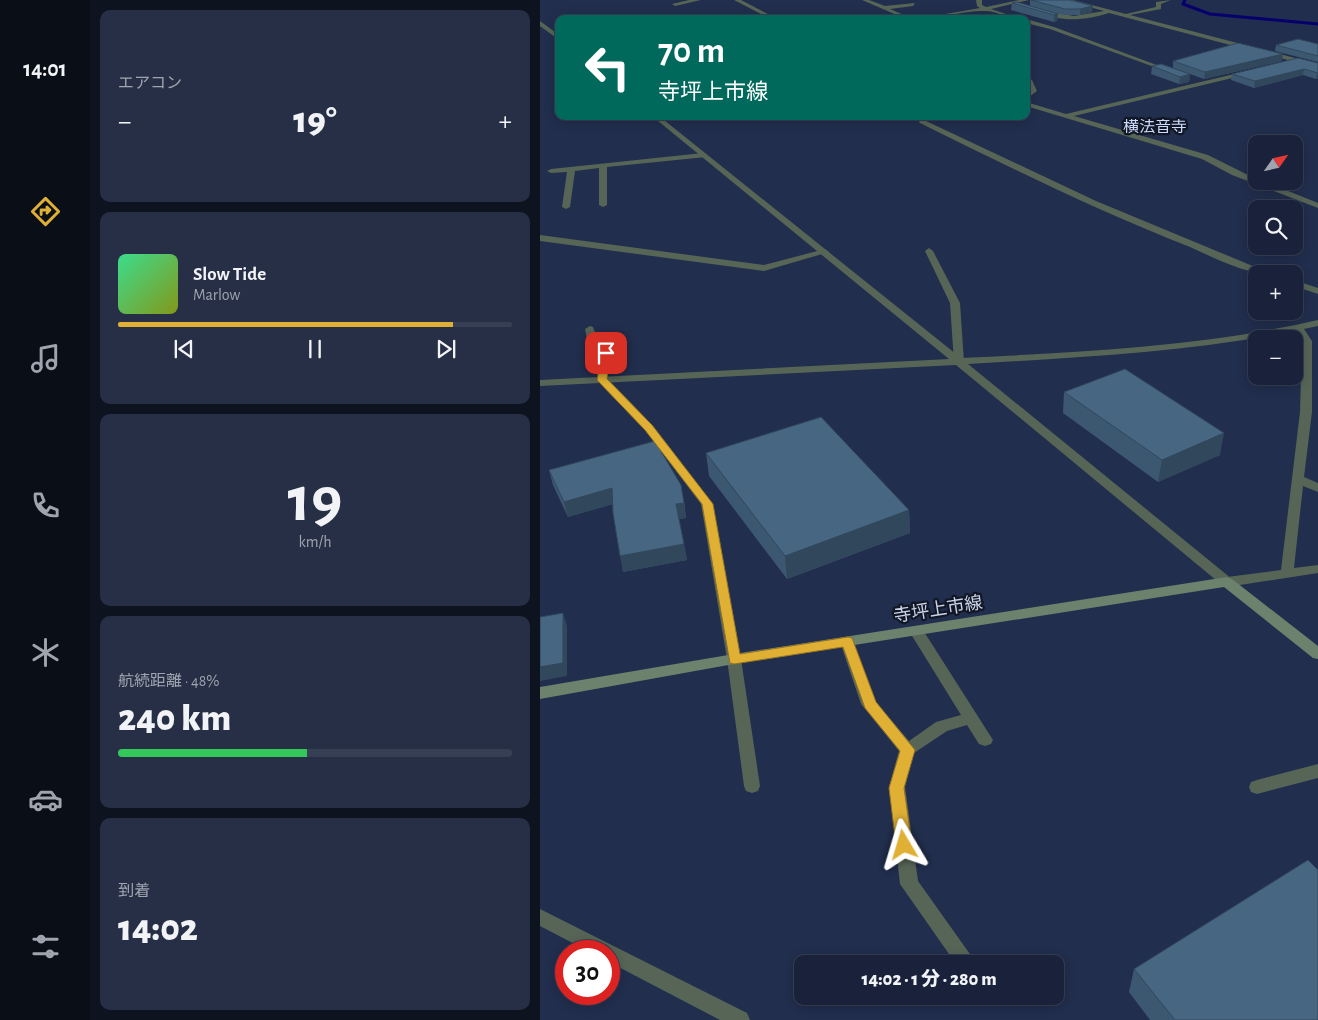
<!DOCTYPE html>
<html lang="ja">
<meta charset="utf-8">
<style>
body{margin:0;font-family:"Alegreya Sans","Noto Sans JP",sans-serif;background:#262f45;color:#f1f3f6;height:100vh;display:flex;flex-direction:column;font-size:19px;white-space:nowrap}
*{box-sizing:border-box;margin:0}
p{font-size:16px;color:#9fa4af}
.icon{flex:none;width:28px;height:28px;fill:none;stroke:currentColor;stroke-width:2;stroke-linecap:round;stroke-linejoin:round}
.map{position:relative;flex:1;overflow:hidden}
.panel{display:flex;flex-direction:column;gap:10px;padding:10px;background:#0e1320;width:450px}
.panel>*{flex:none}
.guide{position:absolute;left:15px;top:15px;width:475px;height:105px;border-radius:10px;box-shadow:0 2px 12px #0003,0 0 0 1px #373f54;background:#00695c;color:#fff;overflow:hidden}
.needle{width:32px;rotate:56deg}
.controls{position:absolute;left:708px;top:135px;display:grid;gap:10px}
.controls a{display:grid;place-items:center;width:55px;height:55px;border-radius:10px;background:#19223a;box-shadow:0 2px 12px #0003,0 0 0 1px #373f54;font-size:25px}
.speed{position:absolute;left:15px;top:940px;display:flex;gap:10px;font-size:25px;font-weight:700;text-align:center}
.speed>*{display:grid;place-content:center;width:65px;height:65px;border-radius:50%;background:#19223a;box-shadow:0 2px 12px #0003,0 0 0 1px #373f54;line-height:1}
.speed .limit{border:8px solid #d22;background:#fff;color:#111}
.pin{position:absolute;display:grid;place-items:center;width:42px;height:42px;color:#fff;margin:-21px;border-radius:10px;box-shadow:0 2px 8px #0006}
.me{position:absolute;width:55px;margin:-28px;rotate:353deg;stroke-linejoin:round;filter:drop-shadow(0 0 4px #0008)}
.turn{display:flex;align-items:center;gap:18px;height:105px;padding:0 20px;font-size:22px}
.turn .icon{width:65px;height:65px;stroke-width:2.5}
.turn b{display:block;font-size:35px;line-height:42px}
.big{font-size:38px;font-weight:800;line-height:1.1}
.panel .tile{flex:1;display:flex;flex-direction:column;justify-content:center;gap:8px;min-width:0;padding:0 18px;border-radius:10px;background:#262f45}
.panel .dial{align-items:center;gap:0}
.dial b{font-size:65px;line-height:1}
.song{display:flex;align-items:center;gap:15px}
.cover{width:60px;height:60px;border-radius:8px;background:linear-gradient(135deg,hsl(150 70% 55%),hsl(70 70% 35%))}
.played{height:5px;border-radius:2px;background:linear-gradient(90deg,#e0b034 85%,#373f54 85%)}
.keys{display:flex;justify-content:space-around;direction:ltr}
.heat{display:flex;justify-content:space-between;align-items:center;font-size:28px;direction:ltr}
.charge{height:8px;border-radius:4px;background:linear-gradient(90deg,#34c759 48%,#373f54 0)}
.trip{position:absolute;left:254px;top:955px;width:270px;height:50px;border-radius:10px;background:#19223a;box-shadow:0 2px 12px #0003,0 0 0 1px #373f54;font-weight:800;line-height:50px;text-align:center}
main{display:flex;flex:1;min-height:0}
.dock{display:flex;flex-direction:column;width:90px;justify-content:space-around;align-items:center;background:#0a0e17;color:#9fa4af}
.dock .icon{width:35px;height:35px}
.dock .current{color:#e0b034}
.dock b{font-size:22px;color:#f1f3f6}
.map>svg:first-child{display:block}
.lines{fill:none;stroke-linecap:round;stroke-linejoin:round}
.stream{stroke:#05006c;stroke-width:3}
.minor{fill:#576557;fill-rule:evenodd}
.tertiary{fill:#576557;fill-rule:evenodd}
.secondary{fill:#6c826d;fill-rule:evenodd}
.wall{fill:#3c5870}
.shaded-wall{fill:#31475b}
.building{fill:#466682;stroke:#31475b}
.route{fill:#e0b034;stroke:#927222}
.labels{text-anchor:middle;stroke-width:4.5;stroke-linejoin:round;paint-order:stroke}
.far-neighbourhood-label{font-size:16px;fill:#cddcfc;stroke:#111725}
.street-label{font-size:18px;fill:#cad3e8;stroke:#111725}
</style>
<main>
<nav class="dock">
<b>14:01</b>
<svg class="icon current" aria-label="directions" viewBox="0 0 24 24"><path d="M12 3l9 9-9 9-9-9zM9 14v-3h6M13 9l2 2-2 2"/></svg>
<svg class="icon" aria-label="music" viewBox="0 0 24 24"><path d="M9 18V5l10-2v13"/><circle cx="6" cy="18" r="3"/><circle cx="16" cy="16" r="3"/></svg>
<svg class="icon" aria-label="phone" viewBox="0 0 24 24"><path d="M5 4h4l2 5-3 2q2 4 5 5l2-3 5 2v4C11 20 4 13 5 4z"/></svg>
<svg class="icon" aria-label="climate" viewBox="0 0 24 24"><path d="M12 3v18M4 7l16 10M4 17L20 7"/></svg>
<svg class="icon" aria-label="car" viewBox="0 0 24 24"><path d="M5 17H2v-5l4-1 3-4h7l3 4 3 1v5h-3M9 17h6M6 11h13"/><circle cx="7" cy="17" r="2"/><circle cx="17" cy="17" r="2"/></svg>
<svg class="icon" aria-label="filters" viewBox="0 0 24 24"><path d="M4 7h16M4 17h16"/><circle cx="9" cy="7" r="2"/><circle cx="15" cy="17" r="2"/></svg>
</nav>
<section class="panel">
<div class="tile"><p>エアコン</p>
<div class="heat"><a>−</a><b class="big">19°</b><a>+</a></div>
</div>
<div class="tile">
<div class="song"><i class="cover"></i><div><b>Slow Tide</b><p>Marlow</p></div></div>
<div class="played"></div>
<div class="keys"><svg class="icon" aria-label="previous" viewBox="0 0 24 24"><path d="M18 5L8 12l10 7zM5 5v14"/></svg><svg class="icon" aria-label="pause" viewBox="0 0 24 24"><path d="M8 5v14M16 5v14"/></svg><svg class="icon" aria-label="next" viewBox="0 0 24 24"><path d="M6 5l10 7-10 7zM19 5v14"/></svg></div>
</div>
<div class="tile dial"><b>19</b><p>km/h</p></div>
<div class="tile"><p>航続距離 · 48%</p><b class="big">240 km</b><div class="charge"></div></div>
<div class="tile"><p>到着</p><b class="big">14:02</b></div>
</section>
<div class="map">
<svg width="778" height="1020" viewBox="0 0 778 1020">
<rect width="100%" height="100%" fill="#212e4d"/>
<g class="lines">
<!-- stream -->
<path class="stream" d="M645 0 643 4 670 14 778 24"/>
<!-- minor -->
<path class="minor" d="M149 0H161L135 6 132 4Z
M194 0H201L228 14 223 15Z
M322 0H329L345 6 375 3 373 6 350 9 373 19H366Z
M436 0H442V5L446 7 479 0H489L451 9 481 19C468 19 456 10 443 11 421 11 399 19 377 19L440 8 437 6Z
M524 0H533L586 14 616 7V2L631 0 621 4V9L590 15 778 64V68L569 13C548 20 520 23 499 12L502 10 534 16 564 11Z
M486 19 514 27 633 71 628 72 510 29 486 23Z
M707 71 709 74 534 116 668 155 716 179V181H723L778 203V208L692 175 662 159 486 106V102L526 114Z
M486 76 492 80 497 91 486 99V94L491 90Z
M383 116H390L386 121 556 201 732 274C704 274 675 258 650 247 558 211 469 167 380 123L379 122Z
M163 153 167 155 166 157 67 167V205L63 207 59 205V168L35 171 30 207 26 209 22 207 27 172 11 173 7 171 11 169Z
M0 235 224 265 285 249 289 252 224 271 0 241Z
M389 248 393 251 420 303 424 362 423 364H415L414 362 410 303 385 251Z
M754 280 778 288V294L754 286Z
M759 325 762 326 772 341V412L764 477 778 483V492L763 486 754 568 778 565V573L687 587 682 585 680 582 682 579 687 577 741 570 760 412 762 341 754 328Z
M50 326 53 327 57 338 71 353 67 378 113 426 173 504 201 659 220 786 218 791 212 793 206 791 204 786 187 659 161 504 105 430 57 379 61 354 47 339 45 329Z
M376 626 381 627 453 740 451 744 445 746 439 744 427 725 407 731 374 753 365 787 378 881 437 964H416L360 884 349 787 359 751 321 704 300 642 302 638 307 637 312 638 336 702 369 741 396 722 421 715 369 631 371 627Z
M778 764V778L717 794 711 792 709 787 711 782 717 780Z
M0 909 207 1013 210 1020H180L69 962V951H48L0 926Z"/>
<!-- tertiary -->
<path class="tertiary" d="M0 21 19 35V40L0 26Z
M112 116H119L421 358C541 352 661 347 778 320V326C663 352 546 357 428 364L692 579 694 582 692 585H682L416 365 0 386V380L409 359Z"/>
<!-- secondary -->
<path class="secondary" d="M687 577 692 579 778 646V659L773 658 684 587 194 664 0 699V687L194 654Z"/>
</g>
<!-- wall -->
<path class="wall" d="M490 0H530L552 12 540 15H524L490 6Z
M472 3 518 14 517 21 514 22 471 10Z
M778 44V62L735 51 736 45Z
M633 61H742L664 79 633 68Z
M778 63V79H776L763 75 714 88 691 80 692 74Z
M612 66 650 74 649 82 639 84 611 74Z
M524 392 680 455 618 482 523 413Z
M166 453 369 510 370 533 247 579 169 476Z
M9 470 144 500 146 518 139 519 147 560 83 572 73 504 28 517 13 485Z
M594 969 778 1020H610L589 992Z"/>
<!-- shaded-wall -->
<path class="shaded-wall" d="M553 6 552 12 540 15V9Z
M518 14 517 21 514 22V15Z
M743 54 742 61 664 79 665 72Z
M764 69 763 75 714 88 715 81Z
M777 73H778V79H776Z
M650 74 649 82 639 84 640 77Z
M684 433 680 455 618 482 622 460Z
M141 485 146 518 138 519 136 504Z
M72 488 75 503 28 517 24 502Z
M369 510 370 533 247 579 245 556Z
M144 544 147 560 83 572 80 556Z
M23 613 27 626V676L0 681V667Z"/>
<!-- building -->
<path class="building" d="M491 0H530L553 6 540 9H525Z
M477 2 518 14 514 15 472 3Z
M758 39 778 44V56L736 45Z
M698 43 743 54 665 72 633 61Z
M758 58 778 63V73L764 69 715 81 692 74Z
M621 64 650 74 640 77 612 66Z
M585 369 684 433 622 460 524 392Z
M281 417 369 510 245 556 166 453Z
M115 441 141 485 144 503 136 504 144 544 80 556 73 513 72 488 24 502 9 470Z
M23 613V663L0 667V617Z
M768 860 778 870V1020H635L594 969Z"/>
<!-- route -->
<path class="route" d="M66 350 71 353 67 379 112 425 173 504 200 654 308 637 312 638 336 702 375 750 364 788 372 845 369 850 364 852 358 850 356 845 349 788 360 751 325 708 303 647 194 664 190 663 162 504 105 430 57 380 62 353Z"/>
<g class="labels">
<!-- far-neighbourhood labels -->
<g class="far-neighbourhood-label">
<text x="615" y="132">横法音寺</text>
</g>
<!-- street labels -->
<g class="street-label">
<text transform="translate(398 609) rotate(-9)" y="6">寺坪上市線</text>
</g>
</g>
</svg>
<div class="controls">
<a><svg class="needle" viewBox="-14 -14 28 28"><path d="M0-13l5 13h-10z" fill="#e53935"/><path d="M0 13l5-13h-10z" fill="#9fa4af"/></svg></a>
<a><svg class="icon" aria-label="search" viewBox="0 0 24 24"><circle cx="10" cy="10" r="6"/><path d="M15 15l6 6"/></svg></a>
<a>+</a>
<a>−</a>
</div>
<div class="speed"><div class="limit">30</div></div>
<div class="pin" style="left:66px;top:353px;background:#d93025"><svg class="icon" aria-label="arrive" viewBox="0 0 24 24"><path d="M6 21V4h12l-3 4 3 4H6"/></svg></div>
<svg class="me" style="left:364px;top:845px" viewBox="-20 -20 40 40"><path d="M0-17L14 15 0 8-14 15z" fill="#e0b034" stroke="#fff" stroke-width="4"/></svg>
<div class="trip">14:02 · 1 分 · 280 m</div>
<div class="guide">
<div class="turn"><svg class="icon" aria-label="left" viewBox="0 0 24 24"><path d="M17 20v-9H6M10 6l-5 5 5 5"/></svg><div><b>70 m</b>寺坪上市線</div></div>
</div>
</div>
</main>
